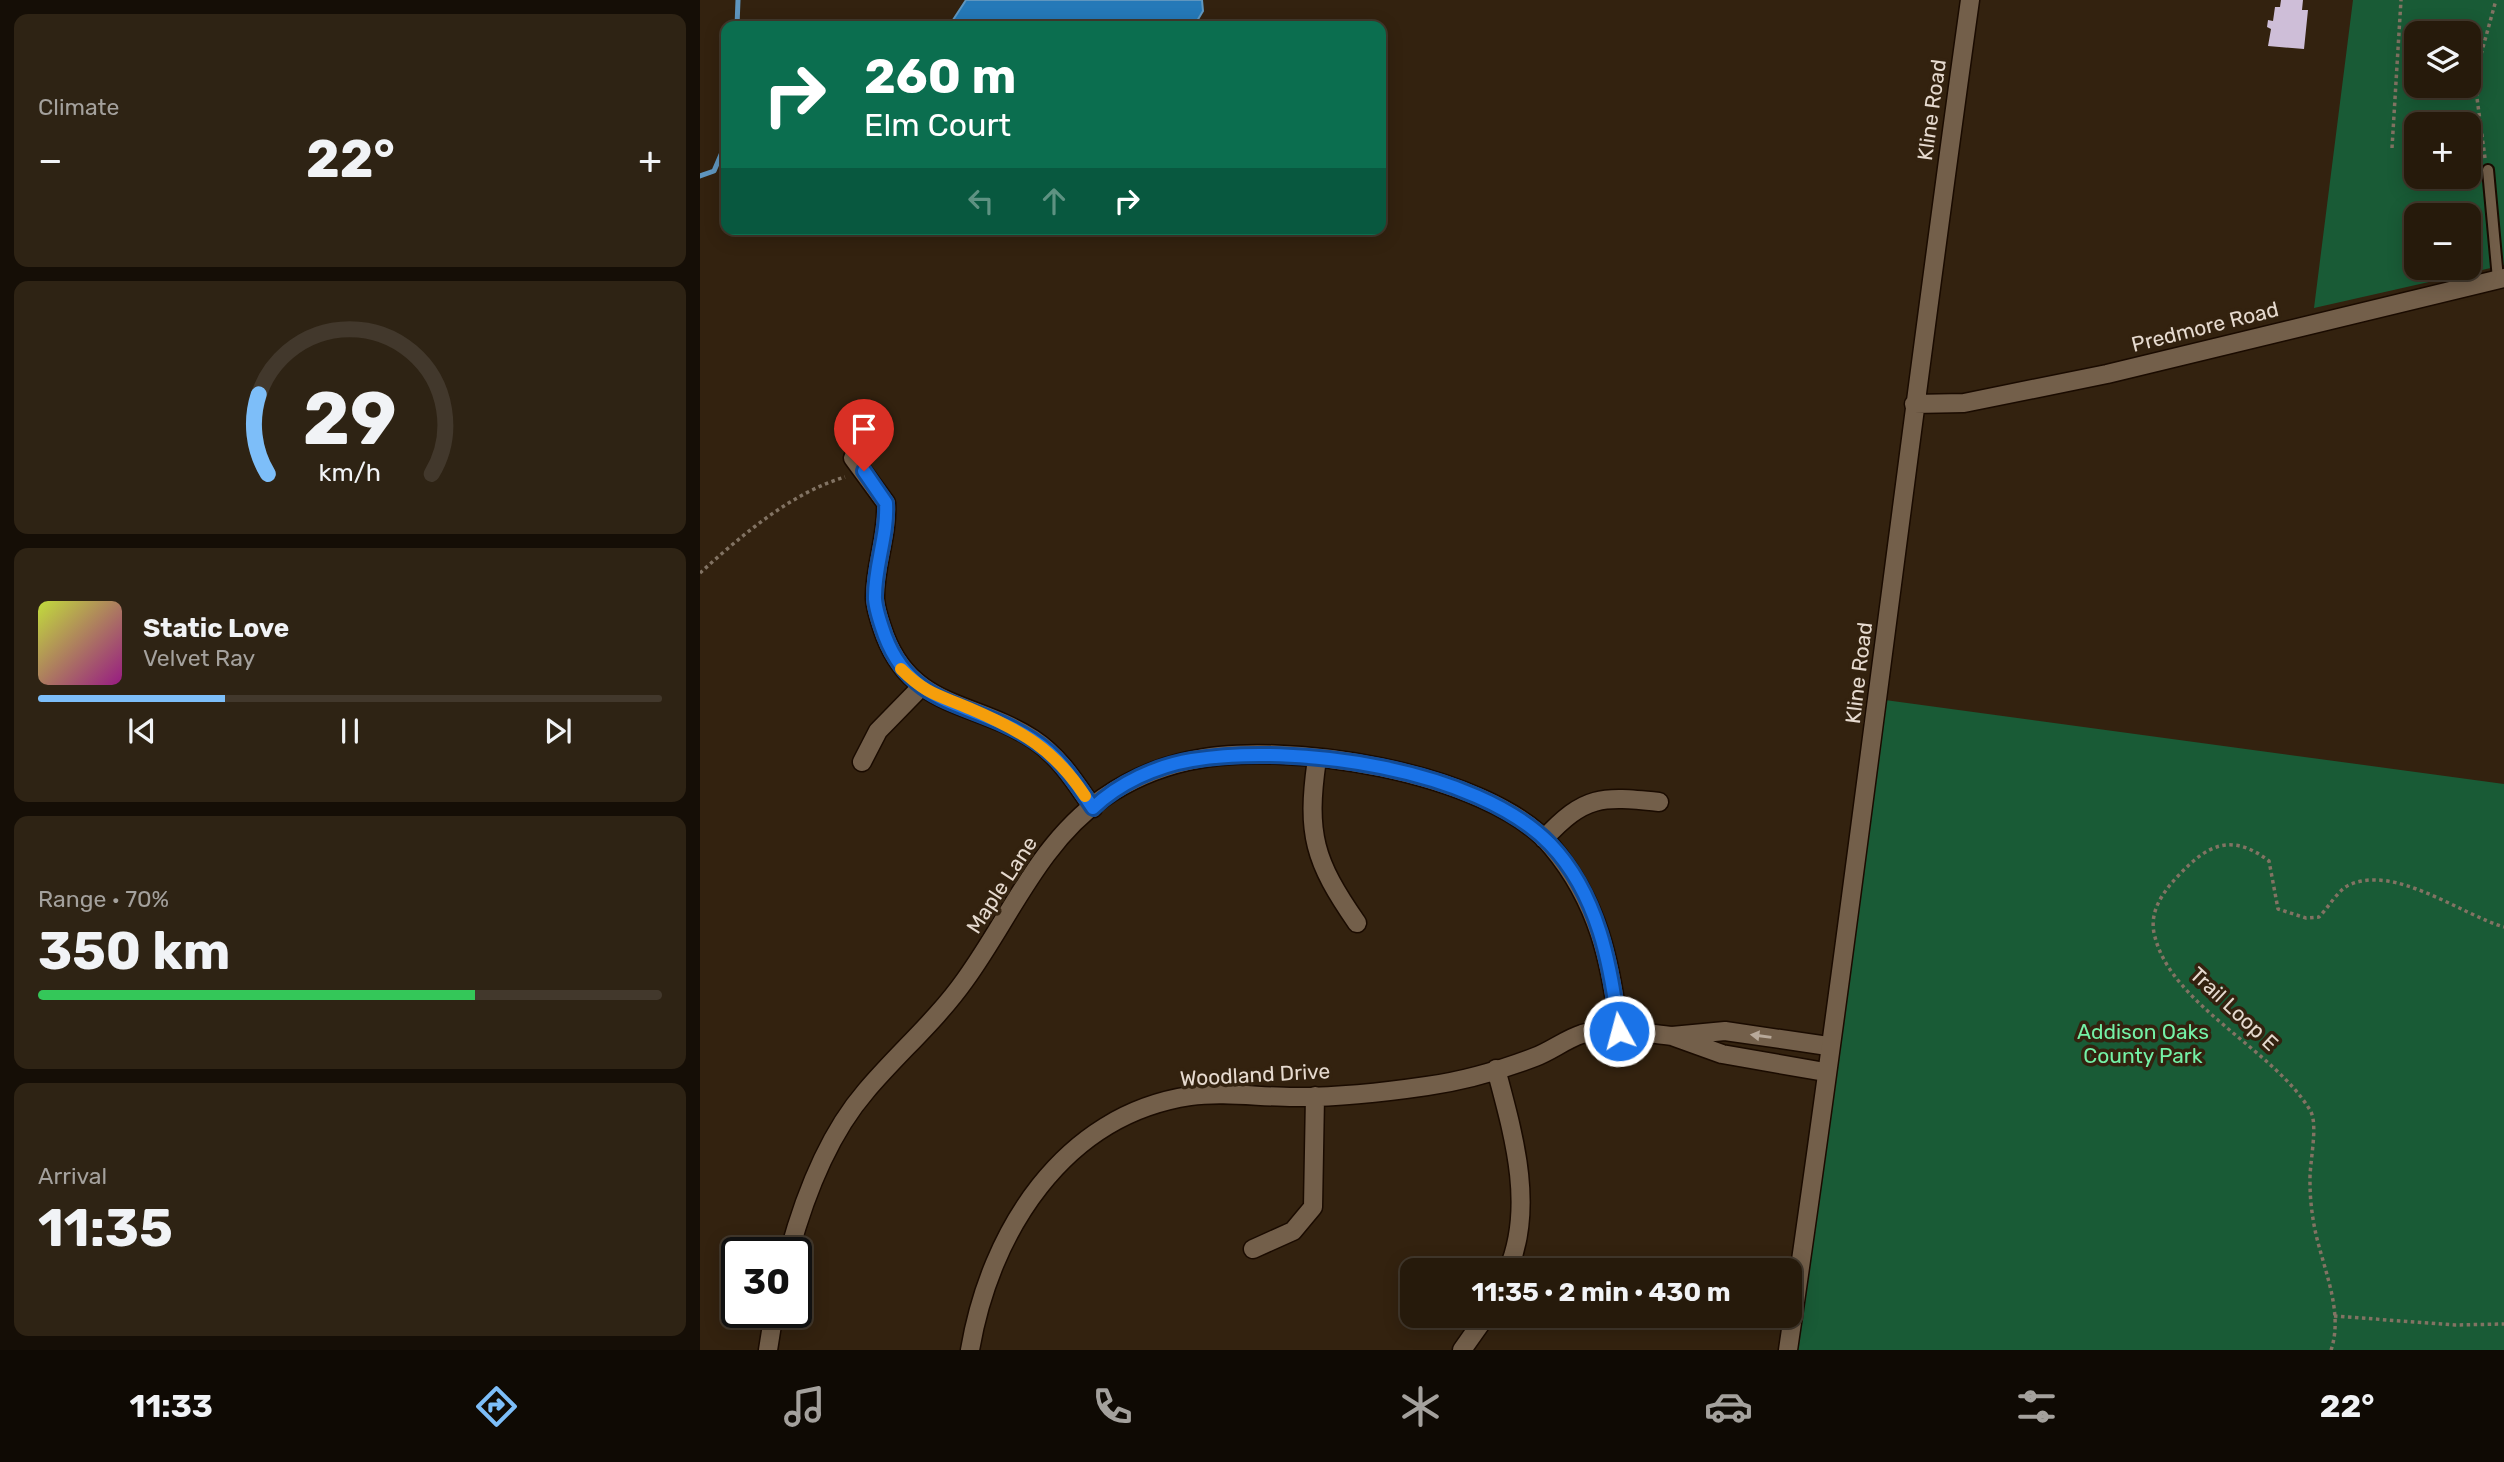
<!DOCTYPE html>
<meta charset="utf-8">
<style>
body{margin:0;font-family:Rubik,sans-serif;background:#2e2314;color:#f1f3f6;height:100vh;display:flex;flex-direction:column;font-size:26px;white-space:nowrap}
*{box-sizing:border-box;margin:0}
p{font-size:23px;color:#a4a19d}
.icon{flex:none;width:38px;height:38px;fill:none;stroke:currentColor;stroke-width:2;stroke-linecap:round;stroke-linejoin:round}
.map{position:relative;flex:1;overflow:hidden}
.sheet{display:flex;flex-direction:column;gap:14px;padding:14px;background:#150e06;width:700px}
.sheet>*{flex:none}
.banner{position:absolute;left:21px;top:21px;width:665px;height:214px;border-radius:14px;box-shadow:0 4px 18px #0003,0 0 0 2px #42382c;background:#0b6e4f;color:#fff;overflow:hidden}
.tools{position:absolute;left:1704px;top:21px;display:grid;gap:14px}
.tools a{display:grid;place-items:center;width:77px;height:77px;border-radius:14px;background:#261a0b;box-shadow:0 4px 18px #0003,0 0 0 2px #42382c;font-size:35px}
.speed{position:absolute;left:21px;top:1237px;display:flex;gap:14px;font-size:35px;font-weight:700;text-align:center}
.speed>*{display:grid;place-content:center;width:91px;height:91px;border-radius:50%;background:#261a0b;box-shadow:0 4px 18px #0003,0 0 0 2px #42382c;line-height:1}
.speed .limit{border:4px solid #111;border-radius:10px;background:#fff;color:#111}
.pin{position:absolute;display:grid;place-items:center;width:60px;height:60px;color:#fff;margin:-72px -30px;border-radius:50% 50% 50% 0;rotate:-45deg;box-shadow:0 0 7px #0007}
.pin .icon{rotate:45deg}
.me{position:absolute;width:77px;margin:-38px;rotate:353deg;stroke-linejoin:round;filter:drop-shadow(0 0 5px #0008)}
.turn{display:flex;align-items:center;gap:24px;height:147px;padding:0 28px;font-size:32px}
.turn .icon{width:91px;height:91px;stroke-width:2.5}
.turn b{display:block;font-size:49px;line-height:60px}
.lanes{display:flex;align-items:center;height:66px;padding:0 28px;background:#0003;justify-content:center;gap:35px;direction:ltr}
.lanes .off{opacity:.35}
.big{font-size:52px;font-weight:700;line-height:1.1}
.sheet .card{flex:1;display:flex;flex-direction:column;justify-content:center;gap:10px;min-width:0;padding:0 24px;border-radius:14px;background:#2e2314}
.sheet .dial{align-items:center;gap:0}
.dial svg{height:182px;overflow:visible;fill:none;stroke:#42382c;stroke-width:7;stroke-linecap:round;text-anchor:middle}
.dial text{fill:#f1f3f6;stroke:none}
.song{display:flex;align-items:center;gap:21px}
.cover{width:84px;height:84px;border-radius:10px;background:linear-gradient(135deg,hsl(70 70% 55%),hsl(310 70% 35%))}
.played{height:7px;border-radius:4px;background:linear-gradient(90deg,#7dbef9 30%,#42382c 30%)}
.keys{display:flex;justify-content:space-around;direction:ltr}
.heat{display:flex;justify-content:space-between;align-items:center;font-size:38px;direction:ltr}
.charge{height:10px;border-radius:5px;background:linear-gradient(90deg,#34c759 70%,#42382c 0)}
.trip{position:absolute;left:700px;top:1258px;width:402px;height:70px;border-radius:14px;background:#261a0b;box-shadow:0 4px 18px #0003,0 0 0 2px #42382c;font-weight:700;line-height:70px;text-align:center}
.tabs{display:flex;height:112px;justify-content:space-around;align-items:center;background:#0f0a04;color:#a4a19d}
.tabs .icon{width:49px;height:49px}
.tabs .active{color:#7dbef9}
.tabs b{font-size:32px;color:#f1f3f6}
main{display:flex;flex:1;min-height:0}
.map>svg:first-child{display:block}
.green{fill:#195b36;fill-rule:evenodd}
.water{fill:#2579b8;stroke:#5f96bf;stroke-width:2}
.lines{fill:none;stroke-linecap:round;stroke-linejoin:round}
.stream{stroke:#5f96bf;stroke-width:5}
.building{fill:#cebed8}
.service-casing{stroke:#1a0b00;stroke-width:14}
.minor-casing{stroke:#1a0b00;stroke-width:21}
.tertiary-casing{stroke:#1a0b00;stroke-width:21}
.path{stroke:#827363;stroke-width:3.5;stroke-dasharray:3.5 3.5;stroke-linecap:butt}
.service{stroke:#735f4a;stroke-width:10}
.minor{stroke:#735f4a;stroke-width:18}
.tertiary{stroke:#735f4a;stroke-width:18}
.oneway{fill:#b8a99a}
.route-casing{stroke:#114b97;stroke-width:18}
.route{stroke:#1a73e8;stroke-width:12}
.slow{stroke:#f59e0b;stroke-width:12}
.labels{text-anchor:middle;stroke-width:7;stroke-linejoin:round;paint-order:stroke}
.street-label{font-size:21px;fill:#e6dacf;stroke:#33220f}
.park-label{font-size:21px;fill:#74f1a6;stroke:#33220f}
</style>
<main>
<section class="sheet">
<div class="card"><p>Climate</p>
<div class="heat"><a>−</a><b class="big">22°</b><a>+</a></div>
</div>
<div class="card dial"><svg viewBox="0 0 100 80">
<path d="M14 69A42 42 0 1 1 86 69"/>
<path d="M14 69A42 42 0 0 1 10 34" stroke="#7dbef9"/>
<text x="50" y="56" font-size="32" font-weight="700">29</text>
<text x="50" y="72" font-size="11">km/h</text>
</svg></div>
<div class="card">
<div class="song"><i class="cover"></i><div><b>Static Love</b><p>Velvet Ray</p></div></div>
<div class="played"></div>
<div class="keys"><svg class="icon" aria-label="previous" viewBox="0 0 24 24"><path d="M18 5L8 12l10 7zM5 5v14"/></svg><svg class="icon" aria-label="pause" viewBox="0 0 24 24"><path d="M8 5v14M16 5v14"/></svg><svg class="icon" aria-label="next" viewBox="0 0 24 24"><path d="M6 5l10 7-10 7zM19 5v14"/></svg></div>
</div>
<div class="card"><p>Range · 70%</p><b class="big">350 km</b><div class="charge"></div></div>
<div class="card"><p>Arrival</p><b class="big">11:35</b></div>
</section>
<div class="map">
<svg width="1804" height="1350" viewBox="0 0 1804 1350">
<rect width="100%" height="100%" fill="#33220f"/>
<!-- green -->
<path class="green" d="M1653 0H1804V265L1614 308ZM1717 33H1769V86H1717ZM1717 124H1769V177H1717ZM1717 215H1769V268H1717Z
M1185 700 1804 784V1350H1087Z"/>
<!-- water -->
<path class="water" d="M266 0H502L503 11 494 26H249Z"/>
<g class="lines">
<!-- stream -->
<path class="stream" d="M37 26 38 0
M0 176 14 171 26 143"/>
</g>
<!-- building -->
<path class="building" d="M1581 0H1603L1602 10H1608L1604 49 1568 46 1571 29 1567 27 1568 20 1573 21 1575 7H1580Z"/>
<g class="lines">
<defs>
<path id="service" d="M1788 170 1798 279"/>
<path id="minor" d="M153 458 186 503C188 536 174 567 175 599 176 611 181 625 185 636 213 709 274 701 333 739 360 757 375 782 393 808
M617 759C606 834 614 861 657 923
M162 762 178 731 220 688
M844 839C885 795 901 796 959 802
M796 1069C813 1133 835 1206 808 1270
M1125 1072 1022 1054 972 1036 1025 1031 1128 1046
M553 1249 593 1231 613 1207 615 1096
M89 1253C104 1198 128 1135 166 1091 198 1053 236 1021 265 980 310 918 338 844 403 798 429 780 457 768 488 761 580 739 789 771 852 847 898 902 911 962 919 1031
M68 1350 74 1312
M270 1350C290 1232 363 1115 490 1096 526 1091 565 1098 601 1097 642 1097 686 1092 727 1086 763 1081 801 1070 835 1057 851 1051 866 1039 882 1034 910 1026 943 1033 972 1036
M762 1350 786 1316"/>
<path id="tertiary" d="M1214 404 1264 403 1407 374 1804 278
M1088 1350C1154 901 1207 450 1270 0"/>
</defs>
<!-- service casing -->
<use href="#service" class="service-casing"/>
<!-- minor casing -->
<use href="#minor" class="minor-casing"/>
<!-- tertiary casing -->
<use href="#tertiary" class="tertiary-casing"/>
<!-- path -->
<path class="path" d="M1692 148 1701 0
M1785 158 1777 98V69L1796 0
M0 573C42 535 91 493 145 477
M1634 1316 1755 1325 1804 1324
M1631 1350C1644 1312 1623 1268 1615 1230 1612 1215 1610 1199 1610 1183 1609 1163 1619 1125 1610 1110 1573 1049 1472 1005 1455 937 1448 913 1462 893 1478 876 1507 845 1531 832 1569 861L1578 909 1606 918 1619 917C1628 908 1638 890 1649 885 1695 864 1760 914 1804 927"/>
<!-- service -->
<use href="#service" class="service"/>
<!-- minor -->
<use href="#minor" class="minor"/>
<!-- tertiary -->
<use href="#tertiary" class="tertiary"/>
</g>
<!-- one-way arrows -->
<defs><path id="oneway-solid" d="M-6-.8H1V-3.2L6.5 0L1 3.2V.8H-6Z" transform="scale(1.75)"/></defs>
<use class="oneway" href="#oneway-solid" transform="translate(1061 1036) rotate(-172)"/>
<g class="lines">
<defs>
<path id="route" d="M164 471 186 503C188 536 174 567 175 599 176 611 181 625 185 636 213 710 274 701 333 740 360 757 375 782 393 808 419 783 456 766 492 760 593 743 776 768 850 844 898 894 911 965 919 1031"/>
</defs>
<!-- route casing -->
<use href="#route" class="route-casing"/>
<!-- route -->
<use href="#route" class="route"/>
<!-- slow -->
<path class="slow" d="M201 669C227 695 239 695 271 709 322 731 354 749 385 796"/>
</g>
<g class="labels">
<!-- street labels -->
<g class="street-label">
<text transform="translate(1232 110) rotate(-82)" y="7">Kline Road</text>
<text transform="translate(1505 327) rotate(-14)" y="7">Predmore Road</text>
<text transform="translate(1159 673) rotate(-83)" y="7">Kline Road</text>
<text transform="translate(302 885) rotate(-57)" y="7">Maple Lane</text>
<text transform="translate(1534 1009) rotate(43)" y="7">Trail Loop E</text>
<text transform="translate(555 1075) rotate(-3)" y="7">Woodland Drive</text>
</g>
<!-- park labels -->
<g class="park-label">
<text x="1443" y="1039">Addison Oaks<tspan x="1443" dy="24">County Park</tspan></text>
</g>
</g>
</svg>
<div class="tools">
<a><svg class="icon" aria-label="layers" viewBox="0 0 24 24"><path d="M12 4l9 5-9 5-9-5zM3 14l9 5 9-5"/></svg></a>
<a>+</a>
<a>−</a>
</div>
<div class="speed"><div class="limit">30</div></div>
<div class="pin" style="left:164px;top:471px;background:#d93025"><svg class="icon" aria-label="arrive" viewBox="0 0 24 24"><path d="M6 21V4h12l-3 4 3 4H6"/></svg></div>
<svg class="me" style="left:919px;top:1031px" viewBox="-20 -20 40 40"><circle r="17" fill="#1a73e8" stroke="#fff" stroke-width="3"/><path d="M0-11L8 9 0 5-8 9z" fill="#fff"/></svg>
<div class="trip">11:35 · 2 min · 430 m</div>
<div class="banner">
<div class="turn"><svg class="icon" aria-label="right" viewBox="0 0 24 24"><path d="M7 20v-9h11M14 6l5 5-5 5"/></svg><div><b>260 m</b>Elm Court</div></div>
<div class="lanes"><svg class="icon off" aria-label="left" viewBox="0 0 24 24"><path d="M17 20v-9H6M10 6l-5 5 5 5"/></svg><svg class="icon off" aria-label="ahead" viewBox="0 0 24 24"><path d="M12 20V5M6 11l6-6 6 6"/></svg><svg class="icon" aria-label="right" viewBox="0 0 24 24"><path d="M7 20v-9h11M14 6l5 5-5 5"/></svg></div>
</div>
</div>
</main>
<nav class="tabs">
<b>11:33</b>
<svg class="icon active" aria-label="directions" viewBox="0 0 24 24"><path d="M12 3l9 9-9 9-9-9zM9 14v-3h6M13 9l2 2-2 2"/></svg>
<svg class="icon" aria-label="music" viewBox="0 0 24 24"><path d="M9 18V5l10-2v13"/><circle cx="6" cy="18" r="3"/><circle cx="16" cy="16" r="3"/></svg>
<svg class="icon" aria-label="phone" viewBox="0 0 24 24"><path d="M5 4h4l2 5-3 2q2 4 5 5l2-3 5 2v4C11 20 4 13 5 4z"/></svg>
<svg class="icon" aria-label="climate" viewBox="0 0 24 24"><path d="M12 3v18M4 7l16 10M4 17L20 7"/></svg>
<svg class="icon" aria-label="car" viewBox="0 0 24 24"><path d="M5 17H2v-5l4-1 3-4h7l3 4 3 1v5h-3M9 17h6M6 11h13"/><circle cx="7" cy="17" r="2"/><circle cx="17" cy="17" r="2"/></svg>
<svg class="icon" aria-label="filters" viewBox="0 0 24 24"><path d="M4 7h16M4 17h16"/><circle cx="9" cy="7" r="2"/><circle cx="15" cy="17" r="2"/></svg>
<b>22°</b>
</nav>
